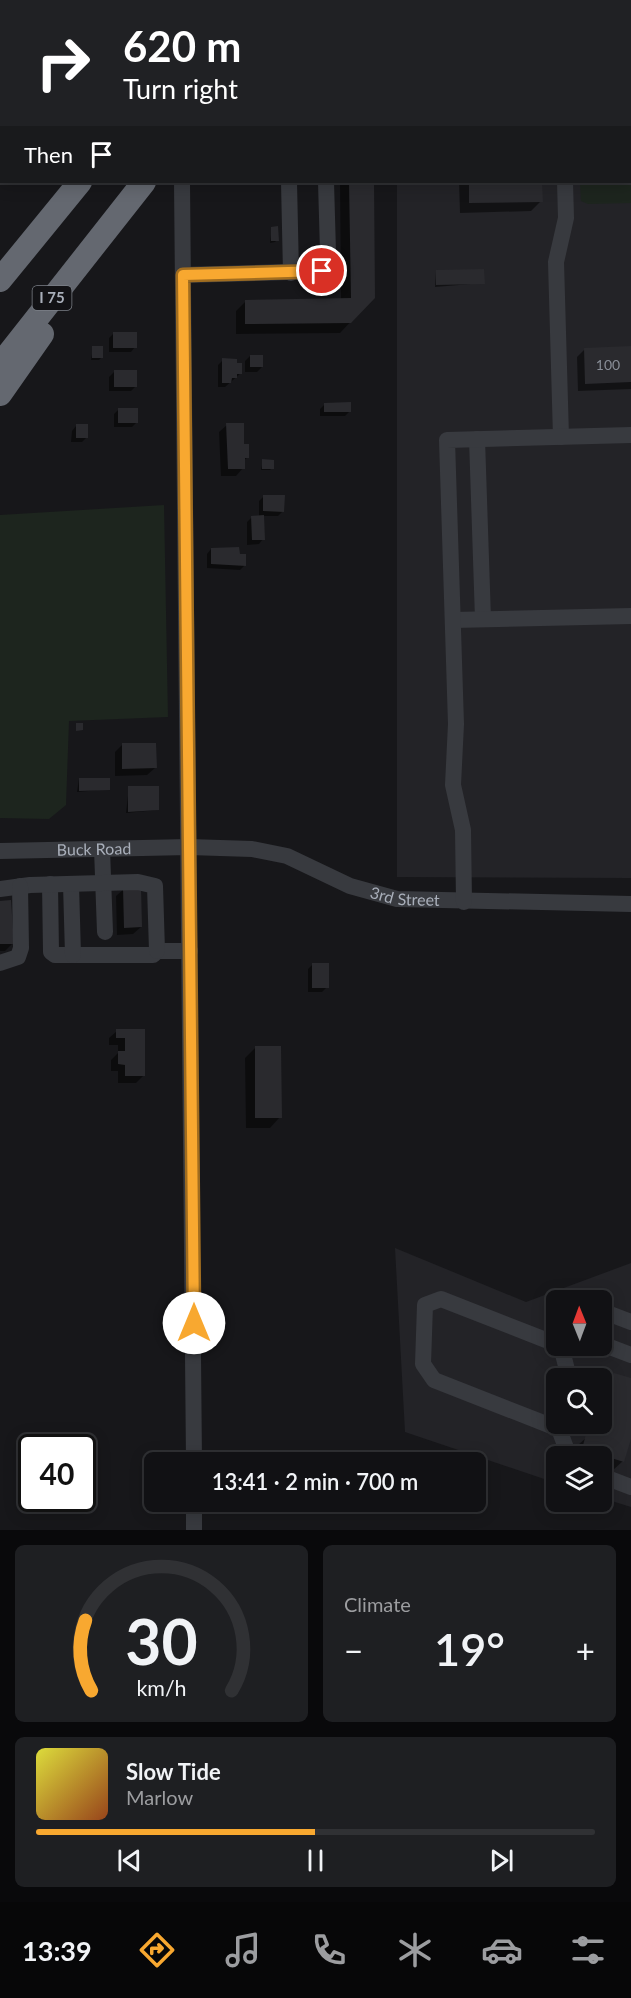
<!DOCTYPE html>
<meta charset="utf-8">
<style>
body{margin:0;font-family:Lato,sans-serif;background:#1e1f22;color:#f1f3f6;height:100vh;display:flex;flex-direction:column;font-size:22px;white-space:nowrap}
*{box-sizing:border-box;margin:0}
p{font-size:20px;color:#9c9da0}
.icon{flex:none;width:33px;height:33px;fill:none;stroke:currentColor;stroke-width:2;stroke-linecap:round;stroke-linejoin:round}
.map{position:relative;height:1530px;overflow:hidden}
.drawer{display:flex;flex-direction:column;gap:15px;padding:15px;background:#09090b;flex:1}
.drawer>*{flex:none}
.banner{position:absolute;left:0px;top:0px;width:632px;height:183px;box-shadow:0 3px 15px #0003,0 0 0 2px #303134;background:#202124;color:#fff;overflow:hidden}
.needle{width:39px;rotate:359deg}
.buttons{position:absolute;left:546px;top:1290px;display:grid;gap:12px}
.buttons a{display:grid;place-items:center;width:66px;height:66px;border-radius:9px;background:#111114;box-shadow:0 3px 15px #0003,0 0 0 2px #303134;font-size:30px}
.speed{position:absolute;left:18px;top:1434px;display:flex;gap:12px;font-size:30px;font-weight:700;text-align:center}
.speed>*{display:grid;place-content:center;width:78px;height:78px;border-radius:50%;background:#111114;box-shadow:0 3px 15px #0003,0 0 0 2px #303134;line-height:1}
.speed .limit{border:3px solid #111;border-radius:9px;background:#fff;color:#111}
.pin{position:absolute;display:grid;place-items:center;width:51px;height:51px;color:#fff;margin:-26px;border:3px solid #fff;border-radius:50%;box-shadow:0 2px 6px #0007}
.me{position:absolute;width:66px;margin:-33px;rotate:0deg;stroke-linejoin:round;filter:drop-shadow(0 0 4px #0008)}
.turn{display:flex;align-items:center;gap:21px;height:126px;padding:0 24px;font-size:27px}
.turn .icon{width:78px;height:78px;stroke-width:2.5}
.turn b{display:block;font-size:42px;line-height:51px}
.then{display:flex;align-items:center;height:57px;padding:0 24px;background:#0003;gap:12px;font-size:22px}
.big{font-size:45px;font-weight:600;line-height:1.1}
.drawer .card{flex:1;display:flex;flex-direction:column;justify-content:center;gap:9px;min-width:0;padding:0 21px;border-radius:9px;background:#1e1f22}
.drawer .dial{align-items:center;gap:0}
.dial svg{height:156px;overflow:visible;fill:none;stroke:#303134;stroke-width:7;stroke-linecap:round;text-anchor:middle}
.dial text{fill:#f1f3f6;stroke:none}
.song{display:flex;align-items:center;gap:18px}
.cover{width:72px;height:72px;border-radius:9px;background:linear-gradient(135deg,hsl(60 70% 55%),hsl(20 70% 35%))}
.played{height:6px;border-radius:3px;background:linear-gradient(90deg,#f8a830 50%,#303134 50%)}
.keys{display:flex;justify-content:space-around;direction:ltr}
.heat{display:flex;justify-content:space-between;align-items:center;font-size:33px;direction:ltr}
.drawer .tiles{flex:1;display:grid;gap:15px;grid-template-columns:1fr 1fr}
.card:last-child{grid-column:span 2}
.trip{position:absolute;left:144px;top:1452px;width:342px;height:60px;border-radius:9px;background:#111114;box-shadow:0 3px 15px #0003,0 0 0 2px #303134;font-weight:600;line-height:60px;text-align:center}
.menu{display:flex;height:96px;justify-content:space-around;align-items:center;background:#070708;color:#9c9da0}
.menu .icon{width:42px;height:42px}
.menu .active{color:#f8a830}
.menu b{font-size:27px;color:#f1f3f6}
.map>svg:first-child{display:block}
.built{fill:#232327;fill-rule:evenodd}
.green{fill:#1d251e}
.shadow{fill:#0007}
.building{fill:#2a2a2e}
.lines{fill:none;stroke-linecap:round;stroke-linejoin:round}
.minor{stroke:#383a3f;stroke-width:16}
.highway{stroke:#646870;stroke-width:24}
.route-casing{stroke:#a16d1f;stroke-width:15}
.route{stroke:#f8a830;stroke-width:10}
.labels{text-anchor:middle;stroke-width:6;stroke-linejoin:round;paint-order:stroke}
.number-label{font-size:14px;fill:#888d96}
.shield{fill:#121215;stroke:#7c8088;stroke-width:1.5}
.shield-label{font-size:15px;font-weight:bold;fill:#a9afba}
.street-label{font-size:16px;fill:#a9afba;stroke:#121215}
</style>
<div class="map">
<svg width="631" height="1530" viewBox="0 0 631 1530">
<rect width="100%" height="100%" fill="#17171a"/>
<!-- built -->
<path class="built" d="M396 0H631V878L397 877V182H630V2Z
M395 1248 526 1302 631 1263V1507L602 1498V1456H556V1483L405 1432ZM556 1300H602V1346H556ZM556 1378H602V1424H556Z"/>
<!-- green -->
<path class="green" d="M494 0H631V107L630 2Z
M631 154V203L588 204 581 201 580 182H630Z
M164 505 168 717 69 721 66 805 49 819 0 818V515Z"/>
<!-- shadow -->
<path class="shadow" d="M4 0H50V2H4Z
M0 24H2V84H0Z
M340 182H372L374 297 340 333 236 334V311L246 301 341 300Z
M459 182H541V201L531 211 460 213Z
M272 228 277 240 275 242 270 243Z
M436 272 483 283 435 287Z
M114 333 135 347 131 352H109V338Z
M93 348 101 358 99 360H91Z
M631 348V389L578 391 577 357 585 349Z
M250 356 262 367 257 372H245V361Z
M223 360 241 373 225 387H218V365Z
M114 372 136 386 131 391H109V377Z
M325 404 350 411 345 416H320V409Z
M119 409 137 422 132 427H114V414Z
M227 425 243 446 248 457 243 461V468L236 476H221L219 432Z
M76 426 87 437 82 442H71L72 431Z
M263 461 272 468 270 470H261Z
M264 496 283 511 278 516H263V539L259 544 247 545V522L252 517H259V501Z
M211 549 238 556 245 565 240 570 207 568V554Z
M123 744 155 768 147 775 115 776V752Z
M79 779 109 789 77 792Z
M129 787 157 810 126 813Z
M124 889 141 927 133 934 117 935 116 896Z
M0 902 13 943 5 951H0Z
M313 964 327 987 322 992H308V969Z
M143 1030 144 1075 136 1083H118V1071H111V1060L118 1053V1045H109V1038L117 1031Z
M256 1047 280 1117 270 1128H246L245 1058Z
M614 1375 631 1380V1434L623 1461 612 1471 602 1468V1456H573L577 1446 588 1436 592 1424H602V1392L604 1385Z"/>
<!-- building -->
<path class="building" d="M349 182H374L375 298 351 323 245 324V300L351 298Z
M469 182H542L543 202 469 203Z
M278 226 279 241H271V227Z
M484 269 485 284 436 285V270Z
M113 332H137V348H113Z
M92 346H103V358H92Z
M631 346V382L585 384 584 348Z
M250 355H263V367H250Z
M222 358 237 359V363H242V374H237V378H232L231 383H222Z
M114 370H137V387H114Z
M351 402V412H324V403Z
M118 408H138V423H118Z
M226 423H244V444H249V458H245V469H228Z
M76 424H88V438H76Z
M262 459 274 460V469H262Z
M263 495H285L284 512 263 511Z
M264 515 265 540H252L251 516Z
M239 547 240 554H246V566L211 564V548Z
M76 723H83V730L76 731Z
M122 743H156L157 768 122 769Z
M79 778H110V790L79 791Z
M128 786H159V810L128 812Z
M123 887H141L142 927 124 928Z
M11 900 14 944H0V901Z
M312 963H329V988H312Z
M116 1029H145V1076H125V1065L118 1064V1051H125V1038H116Z
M255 1046H281L282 1118H255Z
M614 1373 631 1378V1439L624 1462 582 1449 586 1434 594 1436 598 1424H602V1412Z"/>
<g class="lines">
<!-- minor -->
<g class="minor">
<path d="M180 0V2"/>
<path d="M472 0V2"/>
<path d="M131 2 132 0"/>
<path d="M630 125H631"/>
<path d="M182 182 194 1462"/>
<path d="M289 182 291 273"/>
<path d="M183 275 322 271 327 262 328 252 326 182"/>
<path d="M561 437 556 262 566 218 565 182"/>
<path d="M477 439 483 619"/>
<path d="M453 620 631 616"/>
<path d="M102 849 105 932"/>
<path id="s1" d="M0 851 189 847 252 849 287 856 350 886 397 899 631 904"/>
<path d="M50 884 51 952 55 955H153L157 951H190"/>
<path d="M71 884 73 955"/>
<path d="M0 889 30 885 138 882 155 886 157 951"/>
<path d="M464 902 463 830 453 785 456 724 447 440 631 435"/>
<path d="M0 963 18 957 21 948 20 886"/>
<path d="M602 1311 631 1322"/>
<path d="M556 1344 441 1299 425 1305 423 1364 434 1380 559 1429 569 1456"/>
<path d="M602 1344 631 1355"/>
<path d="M561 1346 569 1378"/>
<path d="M602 1476 631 1487"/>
<path d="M194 1502V1530"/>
</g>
<!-- highway -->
<path class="highway" d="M224 2 225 0
M287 2 288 0
M0 280 80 182
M0 365 144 182
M0 394 42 334"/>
</g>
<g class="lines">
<defs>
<path id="route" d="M194 1323 183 275 322 271"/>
</defs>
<!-- route casing -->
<use href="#route" class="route-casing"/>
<!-- route -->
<use href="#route" class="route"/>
</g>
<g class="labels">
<!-- number labels -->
<g class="number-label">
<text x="608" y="370">100</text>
</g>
<!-- shield labels -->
<rect class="shield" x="32.5" y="286" width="39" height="24" rx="4.5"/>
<g class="shield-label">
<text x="52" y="303">I 75</text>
</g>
<!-- street labels -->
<g class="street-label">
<text dy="6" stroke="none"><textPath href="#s1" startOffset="94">Buck Road</textPath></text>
<text dy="6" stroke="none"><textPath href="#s1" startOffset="414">3rd Street</textPath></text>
</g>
</g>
</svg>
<div class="buttons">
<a><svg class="needle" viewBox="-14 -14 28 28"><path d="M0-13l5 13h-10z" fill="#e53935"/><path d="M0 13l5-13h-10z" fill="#9c9da0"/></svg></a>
<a><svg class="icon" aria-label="search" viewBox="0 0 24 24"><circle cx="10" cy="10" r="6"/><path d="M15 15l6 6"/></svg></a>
<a><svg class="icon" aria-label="layers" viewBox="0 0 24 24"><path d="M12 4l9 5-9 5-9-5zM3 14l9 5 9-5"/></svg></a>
</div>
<div class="speed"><div class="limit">40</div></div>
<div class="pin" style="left:322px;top:271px;background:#d93025"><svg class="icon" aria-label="arrive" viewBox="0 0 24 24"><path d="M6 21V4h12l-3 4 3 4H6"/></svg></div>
<svg class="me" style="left:194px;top:1323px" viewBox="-20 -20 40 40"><circle r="19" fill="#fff"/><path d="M0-13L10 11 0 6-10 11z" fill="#f8a830"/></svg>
<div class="trip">13:41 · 2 min · 700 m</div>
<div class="banner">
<div class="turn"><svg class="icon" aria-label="right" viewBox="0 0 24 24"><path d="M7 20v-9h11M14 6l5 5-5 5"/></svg><div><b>620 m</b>Turn right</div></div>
<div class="then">Then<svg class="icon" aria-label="arrive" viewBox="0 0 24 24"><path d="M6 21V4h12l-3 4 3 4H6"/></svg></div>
</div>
</div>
<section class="drawer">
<div class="tiles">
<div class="card dial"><svg viewBox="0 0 100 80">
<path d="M14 69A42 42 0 1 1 86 69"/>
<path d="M14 69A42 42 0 0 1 11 33" stroke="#f8a830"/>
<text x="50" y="56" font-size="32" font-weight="700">30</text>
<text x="50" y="72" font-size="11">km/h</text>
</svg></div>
<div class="card"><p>Climate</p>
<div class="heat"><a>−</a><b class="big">19°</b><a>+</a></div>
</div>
<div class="card">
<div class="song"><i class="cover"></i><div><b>Slow Tide</b><p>Marlow</p></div></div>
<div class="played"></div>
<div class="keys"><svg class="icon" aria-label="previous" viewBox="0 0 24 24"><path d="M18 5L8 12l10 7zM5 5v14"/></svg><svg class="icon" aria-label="pause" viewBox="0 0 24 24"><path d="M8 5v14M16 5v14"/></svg><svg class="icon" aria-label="next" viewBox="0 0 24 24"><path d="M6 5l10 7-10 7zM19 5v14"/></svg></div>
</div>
</div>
</section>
<nav class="menu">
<b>13:39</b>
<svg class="icon active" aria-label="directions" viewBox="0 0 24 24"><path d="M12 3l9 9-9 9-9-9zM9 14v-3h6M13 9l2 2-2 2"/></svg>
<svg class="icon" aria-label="music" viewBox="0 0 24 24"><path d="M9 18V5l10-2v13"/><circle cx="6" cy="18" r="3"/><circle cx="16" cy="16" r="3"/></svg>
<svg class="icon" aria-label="phone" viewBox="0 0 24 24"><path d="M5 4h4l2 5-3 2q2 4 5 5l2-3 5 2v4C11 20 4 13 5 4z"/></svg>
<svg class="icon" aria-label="climate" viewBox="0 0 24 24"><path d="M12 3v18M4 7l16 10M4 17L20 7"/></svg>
<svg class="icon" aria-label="car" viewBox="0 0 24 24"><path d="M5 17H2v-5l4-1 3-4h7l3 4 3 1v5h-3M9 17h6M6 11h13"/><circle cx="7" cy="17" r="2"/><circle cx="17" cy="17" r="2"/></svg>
<svg class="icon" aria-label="filters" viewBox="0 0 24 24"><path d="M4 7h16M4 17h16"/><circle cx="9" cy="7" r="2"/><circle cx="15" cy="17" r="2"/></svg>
</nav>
